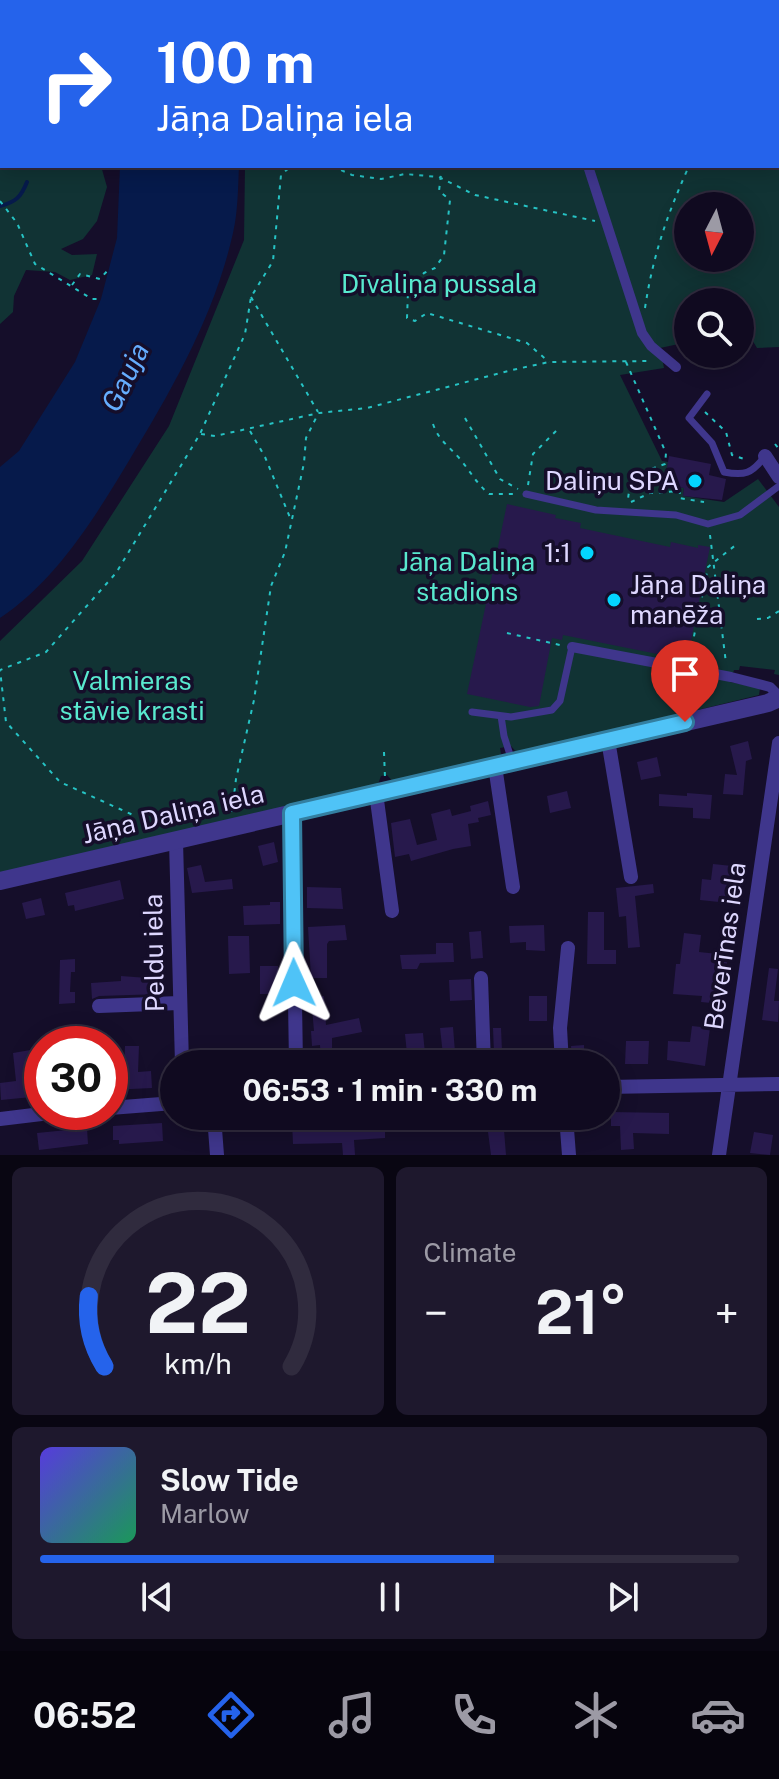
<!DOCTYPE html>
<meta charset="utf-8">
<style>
body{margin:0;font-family:"Public Sans",sans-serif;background:#1e182d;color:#f1f3f6;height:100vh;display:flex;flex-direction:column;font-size:30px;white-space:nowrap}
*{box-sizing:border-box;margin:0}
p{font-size:26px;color:#9c9aa5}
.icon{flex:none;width:44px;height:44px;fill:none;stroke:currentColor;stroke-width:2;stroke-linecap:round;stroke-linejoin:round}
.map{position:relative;height:1155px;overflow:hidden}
.panel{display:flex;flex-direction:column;gap:12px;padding:12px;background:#090612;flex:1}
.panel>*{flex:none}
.guide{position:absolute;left:0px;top:0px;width:780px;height:168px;box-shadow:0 4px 20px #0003,0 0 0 2px #302b3e;background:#2563eb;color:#fff;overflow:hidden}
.needle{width:52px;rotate:186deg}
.controls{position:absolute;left:674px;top:192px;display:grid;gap:16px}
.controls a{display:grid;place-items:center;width:80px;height:80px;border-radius:50%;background:#100a20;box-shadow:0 4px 20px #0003,0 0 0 2px #302b3e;font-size:40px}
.speed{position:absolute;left:24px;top:1026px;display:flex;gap:16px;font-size:40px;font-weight:700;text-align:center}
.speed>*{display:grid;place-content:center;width:104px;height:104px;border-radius:50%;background:#100a20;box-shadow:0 4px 20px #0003,0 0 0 2px #302b3e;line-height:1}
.speed .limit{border:12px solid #d22;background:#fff;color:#111}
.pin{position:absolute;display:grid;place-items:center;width:68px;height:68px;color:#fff;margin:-82px -34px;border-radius:50% 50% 50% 0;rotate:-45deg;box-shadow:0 0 8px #0007}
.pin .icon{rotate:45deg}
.me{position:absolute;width:88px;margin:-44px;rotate:359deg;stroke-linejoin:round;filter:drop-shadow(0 0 6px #0008)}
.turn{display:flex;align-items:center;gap:28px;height:168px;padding:0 24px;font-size:36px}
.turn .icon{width:104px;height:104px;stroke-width:2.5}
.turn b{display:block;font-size:56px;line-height:68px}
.big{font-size:60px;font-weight:700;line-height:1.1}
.panel .widget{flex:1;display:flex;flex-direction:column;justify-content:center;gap:12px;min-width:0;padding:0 28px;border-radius:12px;background:#1e182d}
.panel .dial{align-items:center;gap:0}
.dial svg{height:208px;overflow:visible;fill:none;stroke:#302b3e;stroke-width:7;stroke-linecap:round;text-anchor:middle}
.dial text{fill:#f1f3f6;stroke:none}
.song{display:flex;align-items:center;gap:24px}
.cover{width:96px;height:96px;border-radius:12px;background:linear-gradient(135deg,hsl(250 70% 55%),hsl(150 70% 35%))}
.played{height:8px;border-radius:4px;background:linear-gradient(90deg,#2563eb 65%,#302b3e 65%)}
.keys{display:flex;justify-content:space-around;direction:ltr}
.heat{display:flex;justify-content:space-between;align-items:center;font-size:44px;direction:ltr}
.panel .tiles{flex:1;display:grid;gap:12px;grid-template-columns:1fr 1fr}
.widget:last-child{grid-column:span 2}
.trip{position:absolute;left:160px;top:1050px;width:460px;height:80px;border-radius:40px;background:#100a20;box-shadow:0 4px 20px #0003,0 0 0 2px #302b3e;font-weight:700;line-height:80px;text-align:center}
.menu{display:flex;height:128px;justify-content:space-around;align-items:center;background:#06040d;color:#9c9aa5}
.menu .icon{width:56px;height:56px}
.menu .selected{color:#2563eb}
.menu b{font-size:36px;color:#f1f3f6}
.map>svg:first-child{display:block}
.green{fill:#113334;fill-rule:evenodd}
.water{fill:#061a4b}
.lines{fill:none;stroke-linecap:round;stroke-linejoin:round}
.stream{stroke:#061a4b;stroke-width:4}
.building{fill:#27194c}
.path{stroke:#26c3c4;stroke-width:2;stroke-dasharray:4 6;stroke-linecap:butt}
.service{stroke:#3f368c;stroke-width:7}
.pedestrian{stroke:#3f368c;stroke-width:10}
.minor{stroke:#3f368c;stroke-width:14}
.tertiary{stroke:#3f368c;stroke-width:18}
.route-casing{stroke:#337fa1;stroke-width:20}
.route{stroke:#4fc3f7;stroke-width:14}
.poi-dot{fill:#03d5ff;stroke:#150e2a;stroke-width:3}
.labels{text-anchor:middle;stroke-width:7;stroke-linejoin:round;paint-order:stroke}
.park-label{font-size:26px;fill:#59e9cf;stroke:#150e2a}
.poi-label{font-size:26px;fill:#ded7ff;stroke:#150e2a;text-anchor:end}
.street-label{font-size:26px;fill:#ded7ff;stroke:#150e2a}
.water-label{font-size:28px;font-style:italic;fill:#65adff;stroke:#150e2a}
</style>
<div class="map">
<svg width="779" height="1155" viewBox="0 0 779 1155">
<rect width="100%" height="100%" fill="#150e2a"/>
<!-- green -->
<path class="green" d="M135 0H779V347L757 348 751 338 744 337 743 321H740V302H688V342L660 348 664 368 620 375 662 461 668 462 665 485 684 488 683 496 724 502 758 479 779 507V675L774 674 775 670 740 666 739 670H734L730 682 760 688 759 695 518 754 511 746 500 748 501 754 495 759 395 784 387 775 381 776 378 784 371 789 0 881V641L82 561 169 426 244 240 245 166H778V2ZM688 206H740V258H688Z
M0 42 2 166H101L107 187 97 221 83 239 61 249 72 255 97 254 92 275 70 280 55 272 26 270 14 296 13 312 0 324Z"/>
<!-- water -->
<path class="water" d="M120 166H239C238 187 238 212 233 233 215 314 173 388 130 459 95 517 57 580 0 618V467L19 451 75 362 101 299 117 238Z"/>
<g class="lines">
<!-- stream -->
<path class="stream" d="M0 206C16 202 21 197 27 182"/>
</g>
<!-- building -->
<path class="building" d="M669 456 711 464 709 475 726 479 722 500 683 496 684 488 664 485Z
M507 504 556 515 555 518 581 523 580 528 670 547 671 542 698 548V545L710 547 687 660 563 635 562 640 552 638 539 706 530 707 467 694Z
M748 741 752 759 746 761 743 795 723 794 725 774 737 775 730 746Z
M657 757 661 776 641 780 637 762Z
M567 791 571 808 550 813 547 796Z
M687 793 712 795 710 819 693 818V808L659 806V794L687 796Z
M488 801 491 815 478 818 479 822 468 824 471 846 453 849 411 861 409 854 395 857 391 823 410 819 417 845 437 840 431 814 450 809 452 816 471 811 470 806Z
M274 842 278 862 263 866 258 846Z
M713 864 732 866 729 897 719 896V902L700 900 702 879 711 880Z
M201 865 205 882 232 879 233 889 192 893 187 868Z
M120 880 124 899 75 911 74 905 68 906 65 893Z
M653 884 654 893 635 896 640 947 628 948 626 916 619 917 616 888Z
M307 887 341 888 343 909 307 908Z
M41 898 45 915 26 919 22 903Z
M270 902H280V924L244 925 243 906 270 905Z
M588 912H604V950H616V964H587Z
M345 925 347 940 329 941 327 944V978H311L308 927Z
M544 925 545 951 526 950V942L510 943 509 926Z
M481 931 483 958 471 959 469 932Z
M684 933 701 935 699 952 728 955 722 1004 701 1002 702 996 673 994 676 964H680Z
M228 936H249L250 973 229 974Z
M436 943H453L454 962 420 963 417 969H402L400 955 436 954Z
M75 959V972H71L70 992H75V1003L59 1004 60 960Z
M260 966H278V994H260Z
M769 968 778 969 774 1001H779L778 1022 762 1020Z
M121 976 161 979V994L99 996 92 999 91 983 121 981Z
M471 979 472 1000 450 1001 449 980Z
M324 996 326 1025 359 1018 362 1032 332 1038V1064H321L320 1045 312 1046 311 1031H314L311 997Z
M529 996H547V1021H529Z
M692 1026 710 1028 705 1066 667 1060 668 1041 690 1042Z
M453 1027 455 1052H467V1064H444L440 1028Z
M493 1028H501L502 1051H512L513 1064H500L499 1052 494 1053Z
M423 1033 426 1064H408L405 1034Z
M626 1041H649L648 1064H625Z
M584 1045V1051L593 1050V1064H572L571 1046Z
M125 1046H139L138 1072 151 1071 152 1088 110 1090V1072H124Z
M42 1048V1096L1 1100 0 1083 16 1081 13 1053Z
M611 1112 669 1113V1134L633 1133 634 1149 621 1150 620 1126H611Z
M315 1121V1124L385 1122V1138L354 1140 355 1155H343L342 1143 293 1144 292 1122Z
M162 1123 163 1141 119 1144V1140H113V1126Z
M87 1128 88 1144 39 1150 37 1133Z
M504 1130 506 1155H491L488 1132Z
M754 1132 773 1135 770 1155 750 1153Z"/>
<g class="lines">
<!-- path -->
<path class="path" d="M198 0 199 2
M329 2 330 0
M508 2 510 0
M762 2 763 0
M778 54 779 55
M778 67 779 64
M778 82H779
M778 110H779
M332 166 352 175 381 179 405 174 439 177 475 195 595 221
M442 166 439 191 450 200 444 255 435 268 424 273 408 291 407 318 415 321 427 313 527 343 549 362
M0 201 17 223 35 264 92 299H102
M72 285 80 274 100 279 109 269
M251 297 318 412
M645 308C653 255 667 215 689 166
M744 320 747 344
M626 362 666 453 665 464C644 471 628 478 628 502
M705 412 726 432 732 455 747 460
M465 418 500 479 518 489
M433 424C439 441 449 446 460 459 470 471 477 484 489 494H517
M250 431 265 457 291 520
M201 434 215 436 319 413 367 408 512 370 549 362 650 361
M775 444 779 449
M528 485 533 454 558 429
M631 502 650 493 680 491 679 498 704 502
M710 535 726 663
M757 619 768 618 779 611
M507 633 560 645
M690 656 708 567 737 544
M384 752 385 778
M232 812 236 779 254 700 271 586 285 552 304 463 306 438 318 414
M136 833 133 815 60 782 6 722 0 670 46 652 116 573 200 434 245 334 251 297 273 261 281 175 291 166"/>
<!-- service -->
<path class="service" d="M707 394 689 418 712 443 724 472C744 476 752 474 765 456
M526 494 596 510 676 515 708 524 740 515 779 486
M472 712 511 717 552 710 560 701 572 647
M501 716 504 736 512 761"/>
<!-- pedestrian -->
<path class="pedestrian" d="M531 0 532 2
M692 0 693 2
M719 0 723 2
M588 166 642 333 651 346 676 367
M572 647 731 677 770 687 779 696"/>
<!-- minor -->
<path class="minor" d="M765 456 779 477
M608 740 631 877
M495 766 513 887
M376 793 392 911
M292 813 296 1064
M176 841 182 1064
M481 978 484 1064
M99 1006 179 1003
M562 1064 560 1028 568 948
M606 1087 779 1084
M110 1108 174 1103
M214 1116 217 1155
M566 1116 569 1155
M0 1119 58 1112
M719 1155 779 743"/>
<!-- tertiary -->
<path class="tertiary" d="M0 881 768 703 779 698"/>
</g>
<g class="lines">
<defs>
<path id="route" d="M294 983 292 813 685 722"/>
</defs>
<!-- route casing -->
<use href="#route" class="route-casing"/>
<!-- route -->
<use href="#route" class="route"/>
</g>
<!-- markers -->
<g class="poi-dot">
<circle cx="695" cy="481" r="8"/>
<circle cx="587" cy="553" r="8"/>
<circle cx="614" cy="600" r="8"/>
</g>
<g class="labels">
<!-- park labels -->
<g class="park-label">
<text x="439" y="293">Dīvaliņa pussala</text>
<text x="467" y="571">Jāņa Daliņa<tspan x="467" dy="30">stadions</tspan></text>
<text x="132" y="690">Valmieras<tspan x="132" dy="30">stāvie krasti</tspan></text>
</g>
<!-- poi labels -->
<g class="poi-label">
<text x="679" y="490">Daliņu SPA</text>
<text x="571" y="562">1:1</text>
<text x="630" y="594" text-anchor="start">Jāņa Daliņa<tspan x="630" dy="30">manēža</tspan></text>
</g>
<!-- street labels -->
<g class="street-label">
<text transform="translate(173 814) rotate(-13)" y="9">Jāņa Daliņa iela</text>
<text transform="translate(725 946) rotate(-82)" y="9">Beverīnas iela</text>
<text transform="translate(154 953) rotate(-91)" y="9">Peldu iela</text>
</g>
<!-- water labels -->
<g class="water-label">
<text transform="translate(125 377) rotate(-64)" y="10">Gauja</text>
</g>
</g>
</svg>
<div class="controls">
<a><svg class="needle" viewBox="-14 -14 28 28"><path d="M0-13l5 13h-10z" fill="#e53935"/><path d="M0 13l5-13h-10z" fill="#9c9aa5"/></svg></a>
<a><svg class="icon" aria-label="search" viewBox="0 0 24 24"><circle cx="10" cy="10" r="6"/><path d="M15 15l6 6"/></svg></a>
</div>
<div class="speed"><div class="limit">30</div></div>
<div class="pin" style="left:685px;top:722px;background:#d93025"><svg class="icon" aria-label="arrive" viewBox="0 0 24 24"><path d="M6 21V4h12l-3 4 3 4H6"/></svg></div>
<svg class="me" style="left:294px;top:983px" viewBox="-20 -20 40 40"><path d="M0-17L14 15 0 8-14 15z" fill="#4fc3f7" stroke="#fff" stroke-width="4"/></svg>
<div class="trip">06:53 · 1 min · 330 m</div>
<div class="guide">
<div class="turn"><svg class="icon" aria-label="right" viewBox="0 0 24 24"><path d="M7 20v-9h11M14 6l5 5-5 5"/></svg><div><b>100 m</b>Jāņa Daliņa iela</div></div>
</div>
</div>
<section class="panel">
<div class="tiles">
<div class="widget dial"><svg viewBox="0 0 100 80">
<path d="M14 69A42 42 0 1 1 86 69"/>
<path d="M14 69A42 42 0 0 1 8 42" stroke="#2563eb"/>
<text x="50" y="56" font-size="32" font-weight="700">22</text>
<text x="50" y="72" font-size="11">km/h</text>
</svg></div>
<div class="widget"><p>Climate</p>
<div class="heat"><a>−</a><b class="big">21°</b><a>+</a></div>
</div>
<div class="widget">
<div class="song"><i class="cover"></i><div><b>Slow Tide</b><p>Marlow</p></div></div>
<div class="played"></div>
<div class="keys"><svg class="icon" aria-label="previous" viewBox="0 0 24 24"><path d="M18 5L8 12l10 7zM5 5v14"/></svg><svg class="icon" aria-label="pause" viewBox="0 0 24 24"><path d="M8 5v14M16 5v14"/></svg><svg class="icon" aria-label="next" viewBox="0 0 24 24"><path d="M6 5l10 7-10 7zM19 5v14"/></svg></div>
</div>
</div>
</section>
<nav class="menu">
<b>06:52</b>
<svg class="icon selected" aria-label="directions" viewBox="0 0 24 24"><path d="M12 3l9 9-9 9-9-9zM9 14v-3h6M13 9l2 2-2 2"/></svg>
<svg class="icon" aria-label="music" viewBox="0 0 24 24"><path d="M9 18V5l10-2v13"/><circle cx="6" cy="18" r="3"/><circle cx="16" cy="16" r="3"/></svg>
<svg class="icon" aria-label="phone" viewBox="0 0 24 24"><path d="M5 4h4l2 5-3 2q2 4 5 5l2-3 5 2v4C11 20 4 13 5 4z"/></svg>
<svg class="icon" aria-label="climate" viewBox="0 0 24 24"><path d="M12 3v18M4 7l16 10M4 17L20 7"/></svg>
<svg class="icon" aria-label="car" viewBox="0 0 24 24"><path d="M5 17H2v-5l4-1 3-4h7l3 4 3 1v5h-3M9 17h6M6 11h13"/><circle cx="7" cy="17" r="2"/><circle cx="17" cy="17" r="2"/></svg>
</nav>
